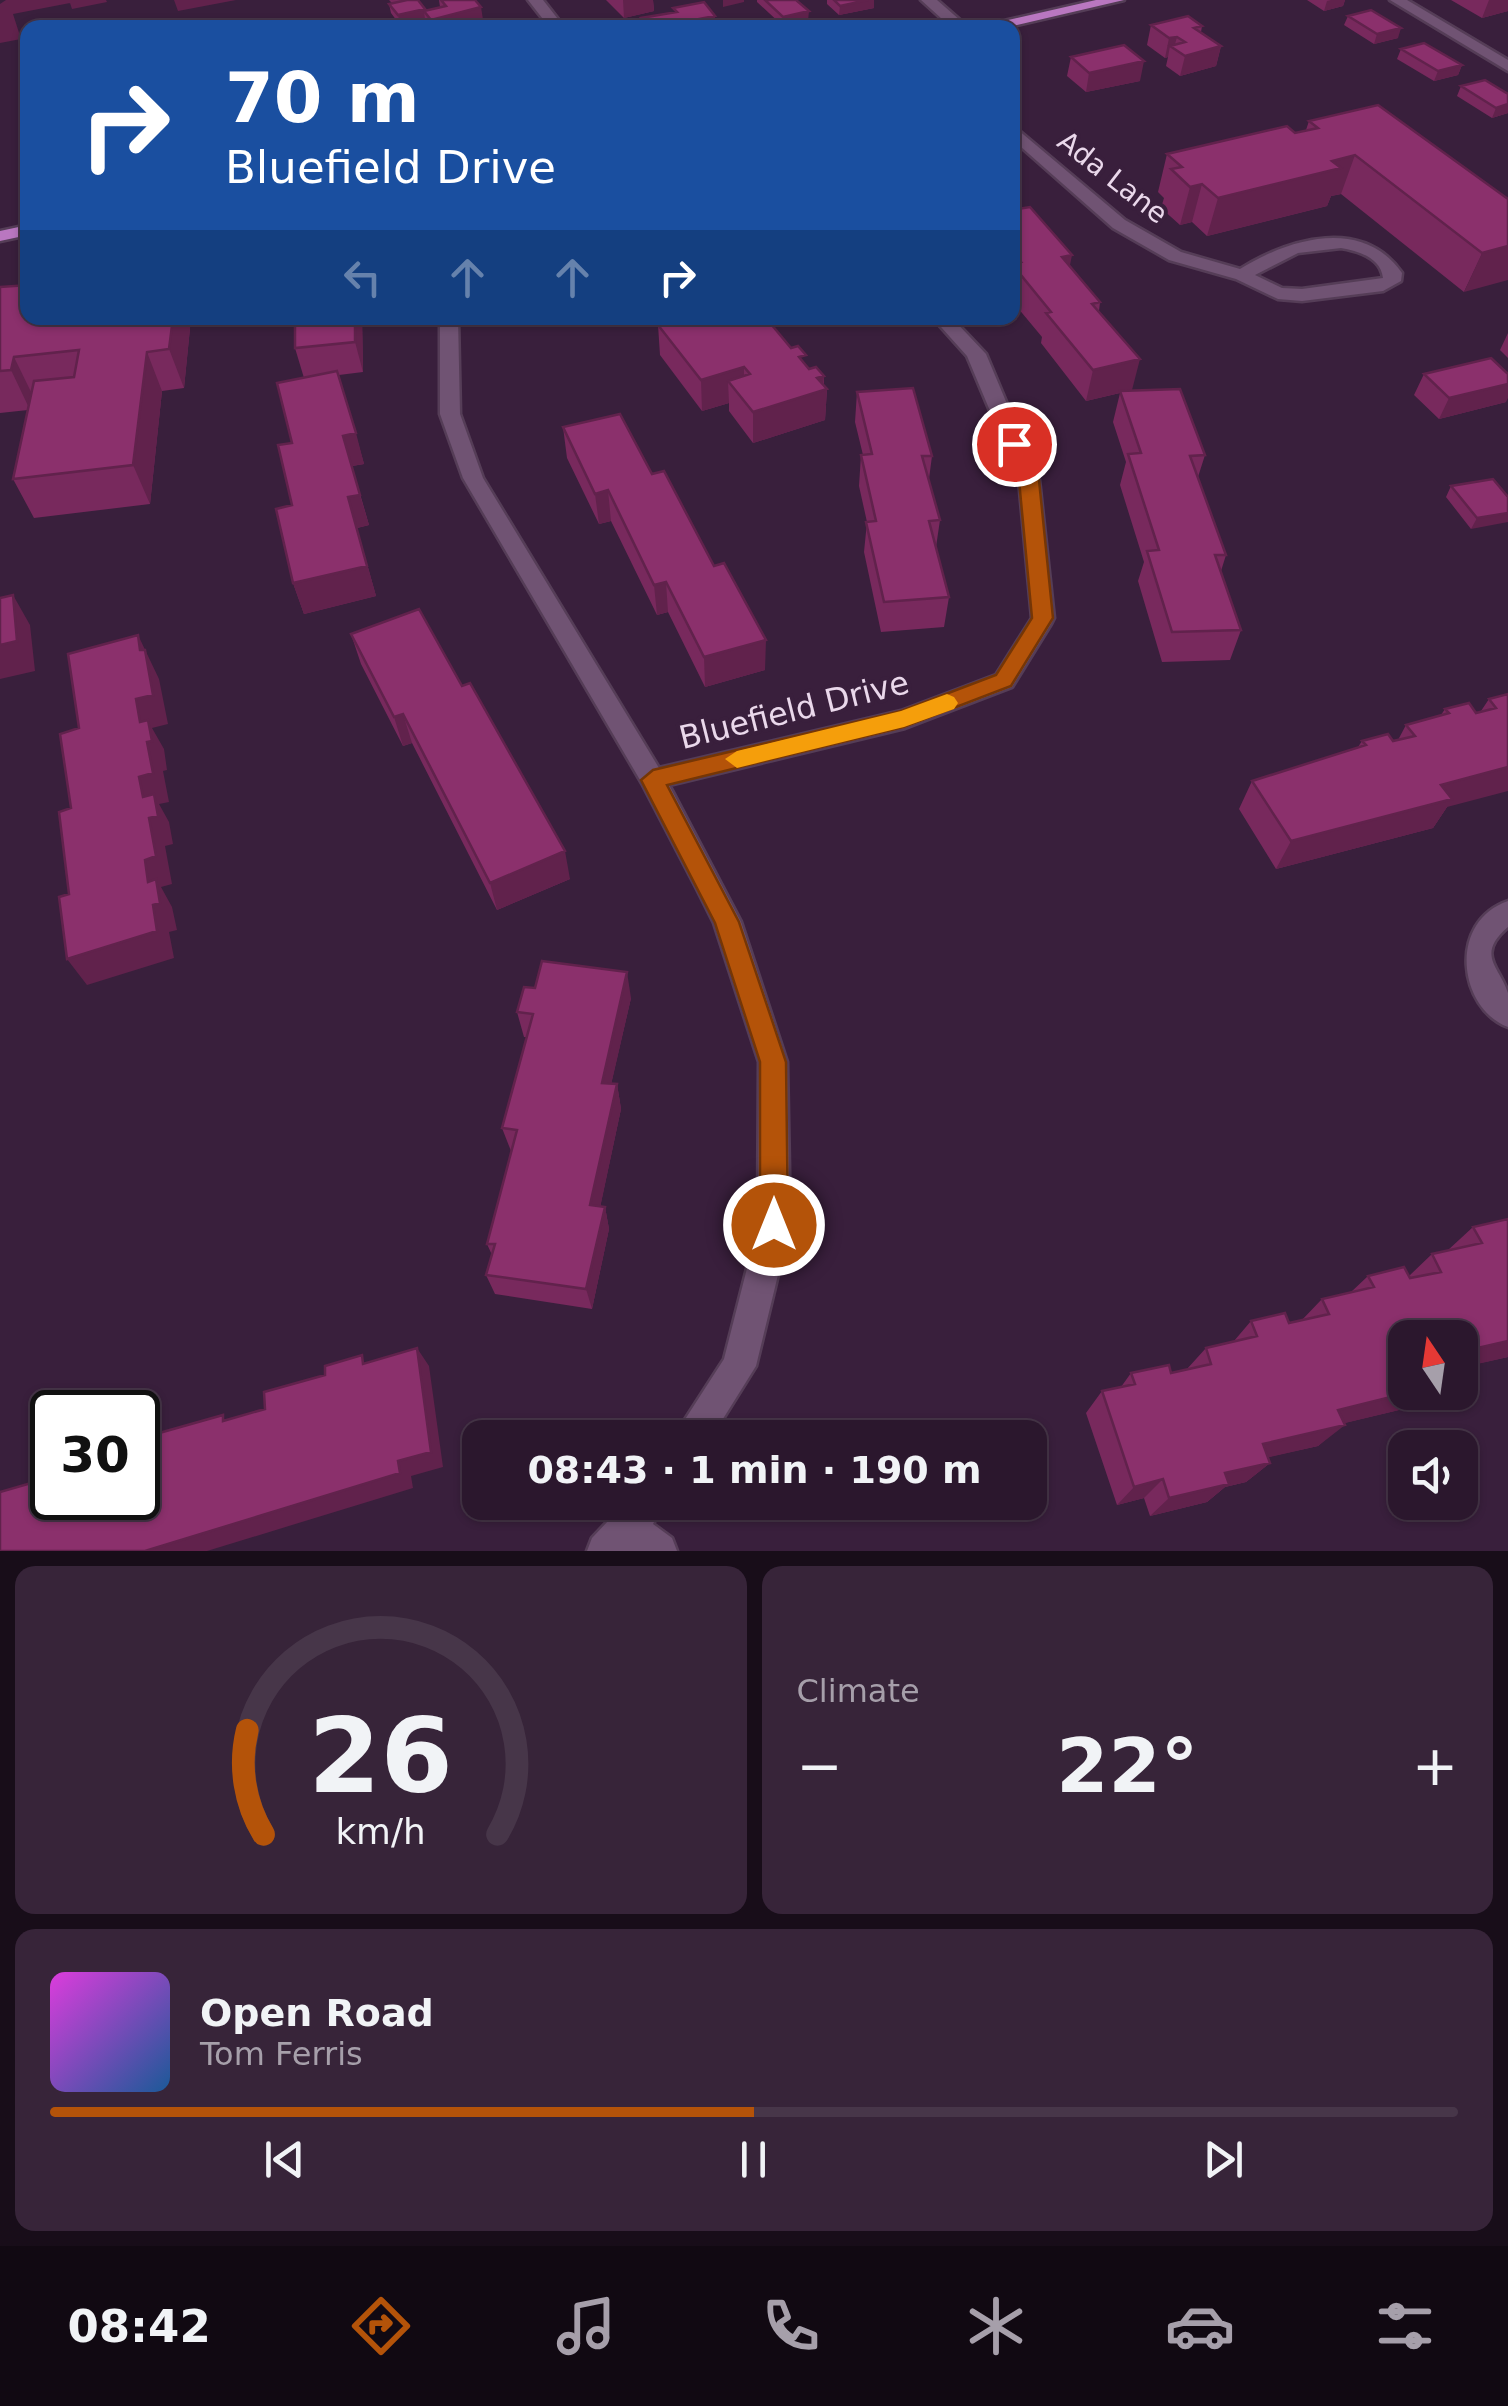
<!DOCTYPE html>
<meta charset="utf-8">
<style>
body{margin:0;font-family:"DejaVu Sans",sans-serif;background:#372439;color:#f1f3f6;height:100vh;display:flex;flex-direction:column;font-size:38px;white-space:nowrap}
*{box-sizing:border-box;margin:0}
p{font-size:32px;color:#a69faa}
.icon{flex:none;width:55px;height:55px;fill:none;stroke:currentColor;stroke-width:2;stroke-linecap:round;stroke-linejoin:round}
.map{position:relative;height:1551px;overflow:hidden}
.side{display:flex;flex-direction:column;gap:15px;padding:15px;background:#180d19;flex:1}
.side>*{flex:none}
.hud{position:absolute;left:20px;top:20px;width:1000px;height:305px;border-radius:20px;box-shadow:0 2px 8px #0004,0 0 0 2px #473649;background:#1a4fa0;color:#fff;overflow:hidden}
.needle{width:65px;rotate:347deg}
.controls{position:absolute;left:1388px;top:1320px;display:grid;gap:20px}
.controls a{display:grid;place-items:center;width:90px;height:90px;border-radius:20px;background:#2b172d;box-shadow:0 2px 8px #0004,0 0 0 2px #473649;font-size:50px}
.speed{position:absolute;left:30px;top:1390px;display:flex;gap:20px;font-size:50px;font-weight:700;text-align:center}
.speed>*{display:grid;place-content:center;width:130px;height:130px;border-radius:50%;background:#2b172d;box-shadow:0 2px 8px #0004,0 0 0 2px #473649;line-height:1}
.speed .limit{border:5px solid #111;border-radius:15px;background:#fff;color:#111}
.pin{position:absolute;display:grid;place-items:center;width:85px;height:85px;color:#fff;margin:-42px;border:5px solid #fff;border-radius:50%;box-shadow:0 2px 10px #0007}
.me{position:absolute;width:110px;margin:-55px;rotate:0deg;stroke-linejoin:round;filter:drop-shadow(0 0 8px #0008)}
.turn{display:flex;align-items:center;gap:35px;height:210px;padding:0 40px;font-size:45px}
.turn .icon{width:130px;height:130px;stroke-width:2.5}
.turn b{display:block;font-size:70px;line-height:85px}
.lanes{display:flex;align-items:center;height:95px;padding:0 40px;background:#0003;justify-content:center;gap:50px;direction:ltr}
.lanes .off{opacity:.35}
.big{font-size:75px;font-weight:600;line-height:1.1}
.side .widget{flex:1;display:flex;flex-direction:column;justify-content:center;gap:15px;min-width:0;padding:0 35px;border-radius:20px;background:#372439}
.side .dial{align-items:center;gap:0}
.dial svg{height:260px;overflow:visible;fill:none;stroke:#473649;stroke-width:7;stroke-linecap:round;text-anchor:middle}
.dial text{fill:#f1f3f6;stroke:none}
.song{display:flex;align-items:center;gap:30px}
.cover{width:120px;height:120px;border-radius:15px;background:linear-gradient(135deg,hsl(300 70% 55%),hsl(210 70% 35%))}
.played{height:10px;border-radius:5px;background:linear-gradient(90deg,#b45309 50%,#473649 50%)}
.keys{display:flex;justify-content:space-around;direction:ltr}
.heat{display:flex;justify-content:space-between;align-items:center;font-size:55px;direction:ltr}
.side .tiles{flex:1;display:grid;gap:15px;grid-template-columns:1fr 1fr}
.widget:last-child{grid-column:span 2}
.trip{position:absolute;left:462px;top:1420px;width:585px;height:100px;border-radius:20px;background:#2b172d;box-shadow:0 2px 8px #0004,0 0 0 2px #473649;font-weight:600;line-height:100px;text-align:center}
.menu{display:flex;height:160px;justify-content:space-around;align-items:center;background:#110912;color:#a69faa}
.menu .icon{width:70px;height:70px}
.menu .selected{color:#b45309}
.menu b{font-size:45px;color:#f1f3f6}
.map>svg:first-child{display:block}
.lines{fill:none;stroke-linecap:round;stroke-linejoin:round}
.minor-casing{stroke:#553d57;stroke-width:5}
.major-casing{stroke:#553d57;stroke-width:5}
.minor{fill:#705373;fill-rule:evenodd}
.major{fill:#b977c0;fill-rule:evenodd}
.wall{fill:#78295d}
.shaded-wall{fill:#61224c}
.building{fill:#8b306c;stroke:#61224c;stroke-width:2.5}
.route{fill:#b45309;stroke:#753606;stroke-width:2.5}
.slow{fill:#f59e0b}
.labels{text-anchor:middle;stroke-width:8;stroke-linejoin:round;paint-order:stroke}
.far-street-label{font-size:28px;fill:#ead8eb;stroke:#391f3c}
.street-label{font-size:32px;fill:#ead8eb;stroke:#391f3c}
</style>
<div class="map">
<svg width="1508" height="1551" viewBox="0 0 1508 1551">
<rect width="100%" height="100%" fill="#391f3c"/>
<g class="lines">
<defs>
<path id="minor" d="M528 0H543L565 28H550Z
M921 0H937L969 28H952Z
M1390 0H1407L1508 60V71Z
M1012 125 1125 220 1181 252 1240 269C1290 238 1363 217 1402 273L1401 281 1383 291 1302 301 1278 299 1236 279 1169 260 1113 228 1012 139ZM1341 248C1359 251 1381 258 1383 278L1302 289 1282 288 1255 275 1298 253Z
M440 318H458L460 414 483 478 659 768 901 711 996 675 1032 618 1019 480 967 356 933 318H952L986 354 1039 480 1054 618 1051 624 1012 687 905 728 669 785 741 922 787 1062 790 1225 756 1366 711 1438H673L724 1359 758 1225 759 1062 714 923 697 889 643 785 463 478 440 414Z
M1508 901V927C1475 955 1500 967 1508 993 1508 1002 1508 1017 1508 1027 1459 1009 1447 922 1508 901Z
M626 1502H664L653 1524 672 1538 677 1551H587L592 1538Z"/>
<path id="major" d="M1096 0H1124L1004 28H973Z
M28 225V235L0 241V231Z"/>
</defs>
<!-- minor casing -->
<use href="#minor" class="minor-casing"/>
<!-- major casing -->
<use href="#major" class="major-casing"/>
<!-- minor -->
<use href="#minor" class="minor"/>
<!-- major -->
<use href="#major" class="major"/>
</g>
<!-- wall -->
<path class="wall" d="M389 0H420H418L425 10 440 7 439 0H475L484 26 478 28H427L425 19 400 25 391 13 389 4 392 3Z
M606 0H653L654 11 624 18Z
M757 0H796L808 21 783 26 757 2Z
M827 0H874V8L839 15 827 4Z
M1307 0H1345L1343 6 1324 11Z
M1451 0H1508V11L1482 18Z
M1348 16 1398 38 1374 44 1344 25Z
M1151 25 1202 26 1201 32 1221 46 1216 66 1180 76 1166 66 1168 57 1165 58 1147 45Z
M1401 49 1462 65 1458 75 1434 81 1397 59Z
M1071 57 1140 81 1086 92 1067 76Z
M1461 86 1508 94V113L1492 118 1457 96Z
M1309 121 1508 199 1464 292 1341 194 1331 196 1327 206 1207 236 1192 222 1180 225 1161 208 1164 198 1158 192 1167 154 1295 133 1306 130Z
M1012 210 1069 266 1100 302 1099 311 1132 390 1205 455 1198 477 1226 555 1221 571 1241 630 1230 660 1162 662 1138 581 1144 562 1120 485 1126 462 1113 422 1120 393 1086 401 1041 343 1042 337 1012 301Z
M0 287 28 318H191L184 388 162 391 150 504 34 518 13 479 28 410 0 413Z
M293 318H362L363 372 339 375 364 464 352 466 369 525 357 528 376 596 304 614 293 583 292 443 304 378 295 348V325Z
M663 318H766L809 369 824 376V385L827 389 825 420 753 443 729 411V403L702 411 660 355 658 325 663 323Z
M1508 333V358L1500 350Z
M1424 374 1506 402 1439 419 1414 395Z
M857 392 932 456 929 479 940 520 936 547 949 597 944 627 881 632 864 552 867 522 859 486 861 455H863L855 422Z
M563 427 652 474 765 670 705 687 668 612 657 615 611 521 599 524 567 458Z
M1451 486 1508 497 1471 529 1446 497Z
M351 634 570 879 497 910 412 743 403 746 361 664Z
M1508 694 1447 807 1433 828 1276 869 1239 809 1252 781 1358 747 1362 741 1398 740 1406 725 1441 715 1445 709 1476 713 1481 711 1489 699Z
M631 998 611 1084H617L621 1109 600 1207H605L609 1229 592 1309 495 1294 486 1275 492 1255 487 1244 511 1151 502 1128 527 1037H524L517 1012Z
M1508 1219V1357L1471 1365 1445 1399 1344 1423 1318 1446 1268 1457 1270 1463 1246 1482 1225 1487 1207 1502 1150 1516 1144 1498 1117 1505 1086 1413 1102 1391 1121 1387 1131 1373H1171L1187 1369 1206 1348 1234 1341 1251 1321 1289 1323 1301 1321 1322 1299 1350 1293 1368 1276H1409L1432 1254 1447 1251 1473 1227Z"/>
<!-- shaded-wall -->
<path class="shaded-wall" d="M6 0H69L70 3 13 14 21 39 0 43V4Z
M69 0H106L107 2 72 9Z
M174 0H236L178 11Z
M623 0H653L654 11 624 18Z
M723 0H744V2L723 7Z
M868 0H874V8L839 15 840 6Z
M1331 0H1345L1343 6 1324 11 1327 1Z
M1489 0H1508V11L1482 18Z
M481 7 484 26 478 28H432L431 20Z
M425 9 424 11 425 19 400 25 398 15Z
M809 11 808 21 783 26V17Z
M715 16V28H676L688 21Z
M1401 28 1398 38 1374 44 1377 34Z
M1177 37 1174 48 1170 46 1168 57 1165 58 1169 38Z
M1221 46 1216 66 1180 76 1185 56Z
M1144 61 1140 81 1086 92 1089 73Z
M1462 65 1458 75 1434 81 1438 71Z
M1508 104V113L1492 118 1496 108Z
M1355 155 1341 194 1331 196 1327 206 1207 236 1218 198 1332 161Z
M1202 184 1192 222 1180 225 1190 187Z
M1508 246V280L1464 292 1482 253Z
M1072 255 1066 285 1062 257Z
M173 318H191L184 388 169 349Z
M355 318H362L363 372 355 342Z
M551 318H572L551 322Z
M147 352 162 391 150 504 133 465Z
M14 357 33 396 30 410 11 370Z
M1140 359 1132 390 1086 401 1093 370Z
M744 367V398L728 381 729 403 702 411 701 380Z
M824 376 823 390 827 389 825 420 753 443V412Z
M1508 384V398L1506 402 1439 419 1449 398Z
M356 433 364 464 352 466 343 436Z
M608 490 611 521 599 524 595 494Z
M360 495 369 525 357 528 376 596 304 614 293 583 348 497Z
M1508 513V522L1471 529 1477 518Z
M666 582 668 612 657 615 654 585Z
M13 595 30 625 35 671 0 679V645Z
M138 635 159 679 168 724 152 728 164 749 167 770 163 771 169 802 159 804 169 822 173 844 165 846 172 884 161 887 172 907 177 930 169 932 174 958 87 985 67 959 148 882 145 860 143 797 139 777 140 722 136 699 140 650Z
M766 640 765 670 705 687 704 657Z
M403 714 412 743 403 746 394 717Z
M1508 767V791L1447 807 1433 828 1276 869 1291 841 1441 785Z
M565 851 570 879 497 910 490 883Z
M627 972 631 998 606 1107 602 1083Z
M617 1084 621 1109 596 1227 590 1205Z
M605 1207 609 1229 592 1309 586 1289Z
M1508 1341V1357L1460 1368 1464 1351Z
M417 1348 429 1366 443 1467 411 1476 413 1488 207 1551H145L398 1461Z
M1477 1377 1460 1389V1381Z
M1411 1392H1455L1445 1399 1312 1431 1338 1410Z
M1345 1425 1318 1446 1240 1464 1263 1444Z
M1270 1463 1246 1482 1225 1487 1207 1502 1150 1516 1169 1498 1225 1473Z
M1163 1479 1144 1498 1117 1505 1134 1487Z"/>
<!-- building -->
<path class="building" d="M407 0H418L425 9 398 15 389 4Z
M441 0H475L481 7 431 20 424 11 446 6Z
M765 0H796L809 11 783 17Z
M834 0H868L840 6Z
M704 2 715 16 688 21 691 25 676 28H648L641 18 677 12 673 8Z
M1371 10 1401 28 1377 34 1348 16Z
M1188 16 1202 26 1194 28 1221 46 1185 56 1170 46 1185 42 1177 37 1169 38 1151 25Z
M1424 43 1462 65 1438 71 1401 49Z
M1124 45 1144 61 1089 73 1071 57Z
M1485 80 1508 94V104L1496 108 1461 86Z
M1378 105 1508 199V246L1482 253 1355 155 1332 161 1341 168 1218 198 1202 184 1190 187 1171 169 1182 167 1167 154 1287 126 1295 133 1318 128 1309 121Z
M1030 207 1072 255 1062 257 1100 302 1092 304 1140 359 1093 370 1046 313 1051 312 1012 264 1021 262 1012 252V210Z
M28 285 25 296H28V318H173L169 349 147 352 133 465 13 479 34 381 74 377 79 350 14 357 11 370 0 371V287Z
M295 318H355V342L295 348Z
M680 318H766L791 348 798 346 806 355 799 357 809 369 816 367 824 376 817 378 827 389 753 412 728 381 750 374 744 367 701 380 658 325Z
M1491 358 1508 374V384L1449 398 1424 374Z
M337 371 356 433 343 436 360 495 348 497 367 566 293 583 276 509 292 505 278 445 292 443 277 383Z
M913 388 932 456H922L940 520 929 521 949 597 884 602 866 522 876 521 861 455 872 454 857 392Z
M1180 389 1205 455 1190 456 1226 555H1215L1241 630 1172 632 1147 551 1159 550 1128 454 1141 453 1120 391Z
M620 414 652 474 664 471 714 566 724 563 766 640 704 657 666 582 654 585 608 490 595 494 563 427Z
M1493 479 1508 497V513L1477 518 1451 486Z
M13 595 17 641 0 645V598Z
M419 609 462 686 470 683 565 851 490 883 403 714 394 717 351 634Z
M138 635 140 650H145L153 695 136 699 140 722 148 720 152 741 147 742 153 773 139 777 143 797 154 794 158 816 149 818 156 856 145 860 148 882 156 879 160 903 153 905 157 931 67 959 59 897 69 894 59 812 71 808 60 734 79 728 68 654Z
M1508 694V767L1441 785 1452 799 1291 841 1252 781 1366 745 1362 741 1388 734 1393 741 1415 736 1406 725 1449 713 1445 709 1469 703 1476 713 1496 708 1489 699Z
M542 961 627 972 602 1083 617 1084 590 1205 605 1207 586 1289 486 1275 495 1244H487L517 1130 502 1128 533 1014 517 1012 524 987 535 988Z
M1508 1219V1341L1464 1351 1477 1377 1460 1381V1338H1405V1392H1411L1338 1410 1345 1425 1263 1444 1270 1463 1225 1473 1229 1484 1169 1498 1163 1479 1134 1487 1102 1391 1135 1384 1131 1373 1169 1365 1171 1373 1211 1364 1206 1348 1257 1336 1251 1321 1285 1313 1289 1323 1329 1314 1322 1299 1374 1287 1368 1276 1404 1267 1410 1278 1441 1272 1432 1254 1482 1243 1473 1227Z
M417 1348 431 1452 398 1461 400 1473 145 1551H0V1492L52 1477V1498H138V1439L223 1415V1421L265 1409 264 1392 325 1375V1366L362 1355 363 1364Z"/>
<!-- route -->
<path class="route" d="M1014 438 1023 444 1039 480 1053 618 1011 686 904 727 667 785 739 922 786 1062 788 1225 784 1235 774 1239 764 1235 760 1225V1062L715 923 641 780 653 770 901 711 996 675 1032 618 1019 480 1004 444Z"/>
<!-- slow -->
<path class="slow" d="M947 694 954 697 958 703 954 709 904 727 737 768 725 759 737 751 901 711Z"/>
<g class="labels">
<!-- far-street labels -->
<g class="far-street-label">
<text transform="translate(1113 177) rotate(38)" y="10">Ada Lane</text>
</g>
<!-- street labels -->
<g class="street-label">
<text transform="translate(794 710) rotate(-14)" y="11">Bluefield Drive</text>
</g>
</g>
</svg>
<div class="controls">
<a><svg class="needle" viewBox="-14 -14 28 28"><path d="M0-13l5 13h-10z" fill="#e53935"/><path d="M0 13l5-13h-10z" fill="#a69faa"/></svg></a>
<a><svg class="icon" aria-label="sound" viewBox="0 0 24 24"><path d="M4 9h4l5-4v14l-5-4H4zM17 9q2 3 0 6"/></svg></a>
</div>
<div class="speed"><div class="limit">30</div></div>
<div class="pin" style="left:1014px;top:444px;background:#d93025"><svg class="icon" aria-label="arrive" viewBox="0 0 24 24"><path d="M6 21V4h12l-3 4 3 4H6"/></svg></div>
<svg class="me" style="left:774px;top:1225px" viewBox="-20 -20 40 40"><circle r="17" fill="#b45309" stroke="#fff" stroke-width="3"/><path d="M0-11L8 9 0 5-8 9z" fill="#fff"/></svg>
<div class="trip">08:43 · 1 min · 190 m</div>
<div class="hud">
<div class="turn"><svg class="icon" aria-label="right" viewBox="0 0 24 24"><path d="M7 20v-9h11M14 6l5 5-5 5"/></svg><div><b>70 m</b>Bluefield Drive</div></div>
<div class="lanes"><svg class="icon off" aria-label="left" viewBox="0 0 24 24"><path d="M17 20v-9H6M10 6l-5 5 5 5"/></svg><svg class="icon off" aria-label="ahead" viewBox="0 0 24 24"><path d="M12 20V5M6 11l6-6 6 6"/></svg><svg class="icon off" aria-label="ahead" viewBox="0 0 24 24"><path d="M12 20V5M6 11l6-6 6 6"/></svg><svg class="icon" aria-label="right" viewBox="0 0 24 24"><path d="M7 20v-9h11M14 6l5 5-5 5"/></svg></div>
</div>
</div>
<section class="side">
<div class="tiles">
<div class="widget dial"><svg viewBox="0 0 100 80">
<path d="M14 69A42 42 0 1 1 86 69"/>
<path d="M14 69A42 42 0 0 1 9 37" stroke="#b45309"/>
<text x="50" y="56" font-size="32" font-weight="700">26</text>
<text x="50" y="72" font-size="11">km/h</text>
</svg></div>
<div class="widget"><p>Climate</p>
<div class="heat"><a>−</a><b class="big">22°</b><a>+</a></div>
</div>
<div class="widget">
<div class="song"><i class="cover"></i><div><b>Open Road</b><p>Tom Ferris</p></div></div>
<div class="played"></div>
<div class="keys"><svg class="icon" aria-label="previous" viewBox="0 0 24 24"><path d="M18 5L8 12l10 7zM5 5v14"/></svg><svg class="icon" aria-label="pause" viewBox="0 0 24 24"><path d="M8 5v14M16 5v14"/></svg><svg class="icon" aria-label="next" viewBox="0 0 24 24"><path d="M6 5l10 7-10 7zM19 5v14"/></svg></div>
</div>
</div>
</section>
<nav class="menu">
<b>08:42</b>
<svg class="icon selected" aria-label="directions" viewBox="0 0 24 24"><path d="M12 3l9 9-9 9-9-9zM9 14v-3h6M13 9l2 2-2 2"/></svg>
<svg class="icon" aria-label="music" viewBox="0 0 24 24"><path d="M9 18V5l10-2v13"/><circle cx="6" cy="18" r="3"/><circle cx="16" cy="16" r="3"/></svg>
<svg class="icon" aria-label="phone" viewBox="0 0 24 24"><path d="M5 4h4l2 5-3 2q2 4 5 5l2-3 5 2v4C11 20 4 13 5 4z"/></svg>
<svg class="icon" aria-label="climate" viewBox="0 0 24 24"><path d="M12 3v18M4 7l16 10M4 17L20 7"/></svg>
<svg class="icon" aria-label="car" viewBox="0 0 24 24"><path d="M5 17H2v-5l4-1 3-4h7l3 4 3 1v5h-3M9 17h6M6 11h13"/><circle cx="7" cy="17" r="2"/><circle cx="17" cy="17" r="2"/></svg>
<svg class="icon" aria-label="filters" viewBox="0 0 24 24"><path d="M4 7h16M4 17h16"/><circle cx="9" cy="7" r="2"/><circle cx="15" cy="17" r="2"/></svg>
</nav>
